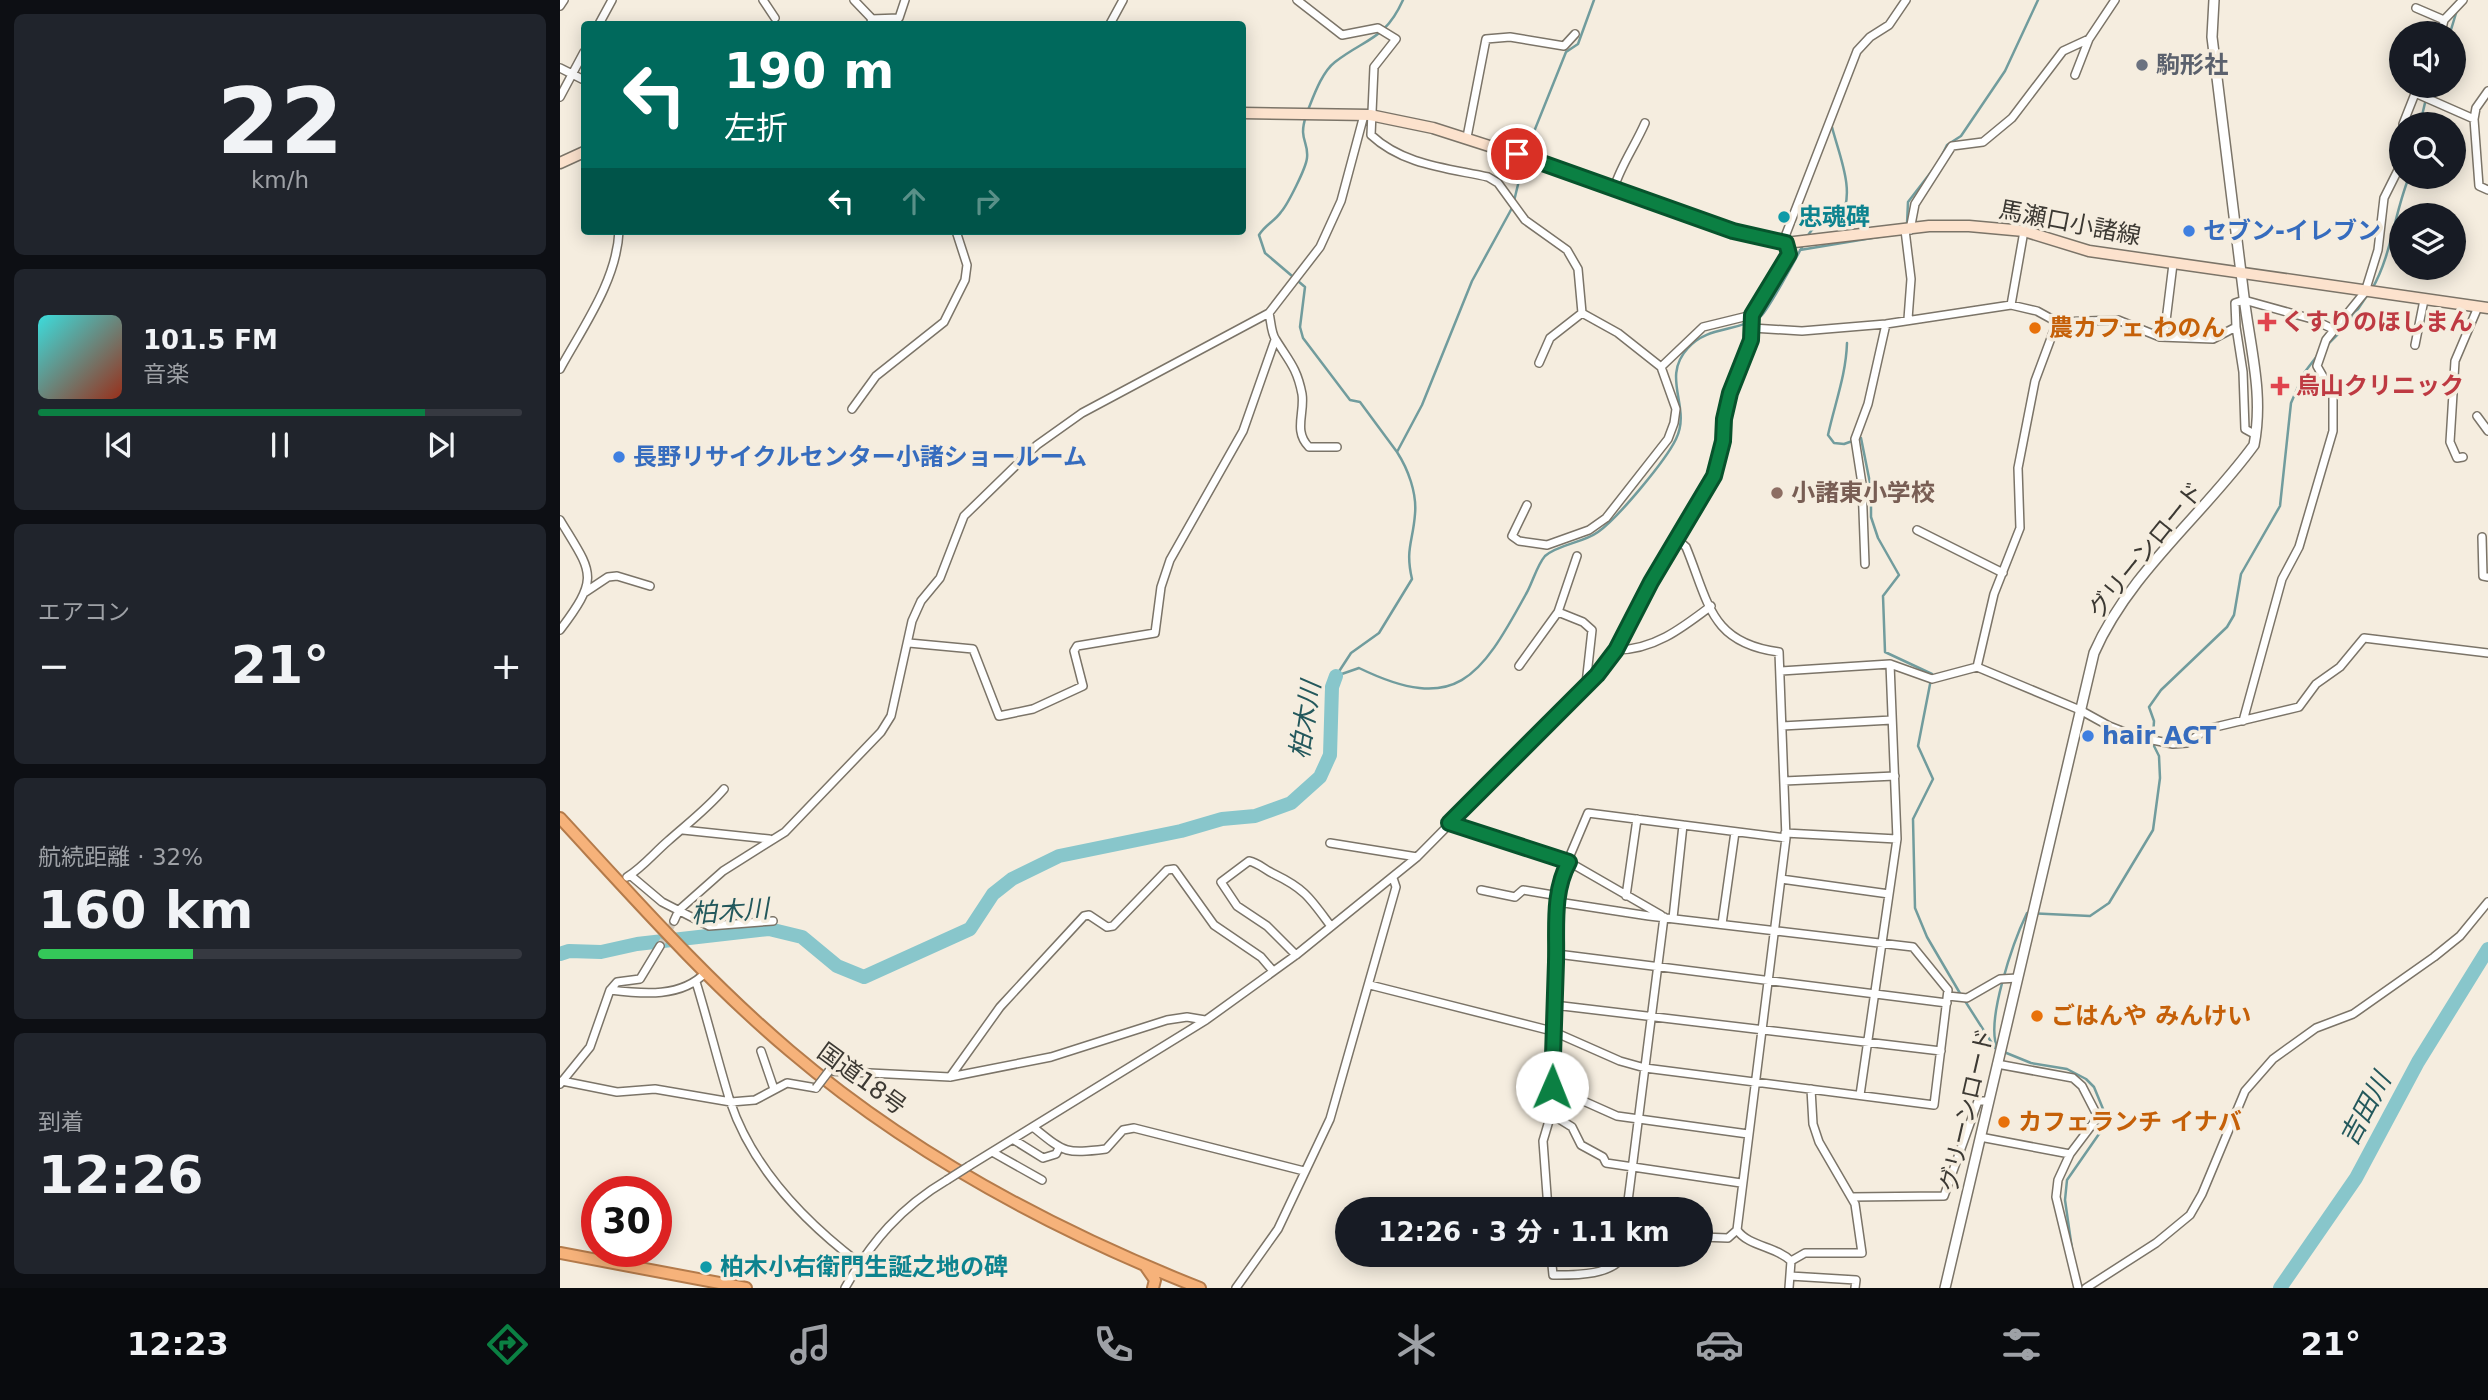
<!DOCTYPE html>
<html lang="ja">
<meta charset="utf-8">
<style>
body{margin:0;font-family:"DejaVu Sans","Noto Sans JP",sans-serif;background:#20242c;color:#f1f3f6;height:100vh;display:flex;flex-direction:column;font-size:26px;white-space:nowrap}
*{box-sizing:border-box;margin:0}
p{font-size:23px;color:#9ea1a6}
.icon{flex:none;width:38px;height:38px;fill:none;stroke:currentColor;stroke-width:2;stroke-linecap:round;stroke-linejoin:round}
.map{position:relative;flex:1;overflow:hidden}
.panel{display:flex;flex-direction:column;gap:14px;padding:14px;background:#0d0f14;width:560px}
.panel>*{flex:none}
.top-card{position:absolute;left:21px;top:21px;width:665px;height:214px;border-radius:7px;box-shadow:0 4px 18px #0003;background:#00695c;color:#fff;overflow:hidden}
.tools{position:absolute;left:1829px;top:21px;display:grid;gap:14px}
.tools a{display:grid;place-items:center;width:77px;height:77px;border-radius:50%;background:#171b24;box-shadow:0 4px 18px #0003;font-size:35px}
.speed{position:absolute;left:21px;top:1176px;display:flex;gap:14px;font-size:35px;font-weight:700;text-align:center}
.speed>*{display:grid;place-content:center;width:91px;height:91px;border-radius:50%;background:#171b24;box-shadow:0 4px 18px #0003;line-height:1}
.speed .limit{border:10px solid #d22;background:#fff;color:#111}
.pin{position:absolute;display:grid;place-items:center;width:60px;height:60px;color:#fff;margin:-30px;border:4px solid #fff;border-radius:50%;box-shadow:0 2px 7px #0007}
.me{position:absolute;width:77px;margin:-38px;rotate:1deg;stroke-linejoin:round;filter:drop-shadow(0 0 5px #0008)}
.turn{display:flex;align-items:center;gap:24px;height:147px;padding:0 28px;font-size:32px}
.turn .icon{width:91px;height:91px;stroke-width:2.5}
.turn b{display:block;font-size:49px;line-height:60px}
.lanes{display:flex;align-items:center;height:66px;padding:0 28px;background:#0003;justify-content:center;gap:35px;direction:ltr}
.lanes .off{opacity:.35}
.big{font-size:52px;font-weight:700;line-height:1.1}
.panel .card{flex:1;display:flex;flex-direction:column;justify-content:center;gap:10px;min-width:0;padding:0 24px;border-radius:10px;background:#20242c}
.panel .dial{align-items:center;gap:0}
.dial b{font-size:91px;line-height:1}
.song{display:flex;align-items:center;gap:21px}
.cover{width:84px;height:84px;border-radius:10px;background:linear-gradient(135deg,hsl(180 70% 55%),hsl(10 70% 35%))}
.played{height:7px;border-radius:4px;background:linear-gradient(90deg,#0b8043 80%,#363941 80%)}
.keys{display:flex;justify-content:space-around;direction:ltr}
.heat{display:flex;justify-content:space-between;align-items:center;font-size:38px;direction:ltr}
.charge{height:10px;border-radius:5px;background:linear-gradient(90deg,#34c759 32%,#363941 0)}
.trip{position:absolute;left:775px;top:1197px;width:378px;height:70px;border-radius:35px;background:#171b24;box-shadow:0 4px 18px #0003;font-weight:700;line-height:70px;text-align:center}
.tab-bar{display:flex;height:112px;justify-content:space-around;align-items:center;background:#090b0e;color:#9ea1a6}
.tab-bar .icon{width:49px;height:49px}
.tab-bar .current{color:#0b8043}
.tab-bar b{font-size:32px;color:#f1f3f6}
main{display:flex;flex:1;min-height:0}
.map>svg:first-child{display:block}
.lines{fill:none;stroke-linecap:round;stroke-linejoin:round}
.stream{stroke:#719c9d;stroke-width:2.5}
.river{stroke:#88c6cb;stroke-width:14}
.minor-tunnel{stroke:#d0c9bd;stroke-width:7;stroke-dasharray:7 3.5;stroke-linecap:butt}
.minor-casing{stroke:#7b7468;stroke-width:10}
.tertiary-casing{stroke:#7b7468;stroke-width:12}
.secondary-casing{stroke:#7b7468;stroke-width:13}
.trunk-casing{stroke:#b47b4b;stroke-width:14}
.minor{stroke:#fff;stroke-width:7}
.tertiary{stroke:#fff;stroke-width:9}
.secondary{stroke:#fce2cd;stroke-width:10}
.trunk{stroke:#f6b27a;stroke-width:10}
.minor-bridge-casing{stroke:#7b7468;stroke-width:10;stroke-linecap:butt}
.minor-bridge{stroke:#fff;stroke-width:7}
.route-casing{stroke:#07532c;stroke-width:18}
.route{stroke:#0b8043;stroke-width:12}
.worship-dot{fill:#6b7280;stroke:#f5eddf;stroke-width:2.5}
.culture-dot{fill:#0f9aa8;stroke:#f5eddf;stroke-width:2.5}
.shop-dot{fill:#3f7fe0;stroke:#f5eddf;stroke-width:2.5}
.health-dot{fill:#e0444e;stroke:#f5eddf;stroke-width:2.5}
.food-dot{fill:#e8710a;stroke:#f5eddf;stroke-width:2.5}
.education-dot{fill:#8d6e63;stroke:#f5eddf;stroke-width:2.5}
.labels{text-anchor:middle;stroke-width:7;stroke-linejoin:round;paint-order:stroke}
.worship-label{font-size:24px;font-weight:bold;fill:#5b616d;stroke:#f5eddf;text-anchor:start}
.culture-label{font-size:24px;font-weight:bold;fill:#0d838f;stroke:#f5eddf;text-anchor:start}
.street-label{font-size:24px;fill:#3c3933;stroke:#f5eddf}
.shop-label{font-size:24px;font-weight:bold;fill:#366cbe;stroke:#f5eddf;text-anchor:start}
.health-label{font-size:24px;font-weight:bold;fill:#be3a42;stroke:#f5eddf;text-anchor:start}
.food-label{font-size:24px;font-weight:bold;fill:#c56008;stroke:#f5eddf;text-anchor:start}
.education-label{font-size:24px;font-weight:bold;fill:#785e54;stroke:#f5eddf;text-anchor:start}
.water-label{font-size:26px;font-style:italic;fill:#23585c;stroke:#f5eddf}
</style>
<main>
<section class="panel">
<div class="card dial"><b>22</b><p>km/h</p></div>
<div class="card">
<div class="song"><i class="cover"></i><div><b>101.5 FM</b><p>音楽</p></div></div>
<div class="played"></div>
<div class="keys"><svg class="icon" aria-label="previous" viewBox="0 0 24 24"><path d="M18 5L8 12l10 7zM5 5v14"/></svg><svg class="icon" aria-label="pause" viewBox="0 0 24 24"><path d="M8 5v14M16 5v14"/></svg><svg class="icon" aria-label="next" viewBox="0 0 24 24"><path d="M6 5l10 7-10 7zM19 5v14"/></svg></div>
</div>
<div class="card"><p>エアコン</p>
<div class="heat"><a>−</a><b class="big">21°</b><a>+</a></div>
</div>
<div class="card"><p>航続距離 · 32%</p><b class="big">160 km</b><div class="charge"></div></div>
<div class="card"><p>到着</p><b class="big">12:26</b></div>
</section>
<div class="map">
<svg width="1928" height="1288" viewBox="0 0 1928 1288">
<rect width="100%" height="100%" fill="#f5eddf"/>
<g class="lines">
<!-- stream -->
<path class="stream" d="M1890 33 1897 10
M748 110C754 95 762 72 775 62 806 38 825 40 843 0
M746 116C738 140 749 141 747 158 746 168 728 204 721 212 715 221 705 225 699 235L705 253 745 287 740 327 743 338 790 400 800 402 837 452
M1860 124 1869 86
M965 154 1006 52 1018 44 1034 0
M1380 159 1387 145 1401 136 1445 71 1478 0
M954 201 964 160
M1347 224 1348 202 1375 167
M1246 239C1254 223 1263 221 1280 217 1297 194 1278 152 1272 127
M1240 250 1342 233
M1812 289C1832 254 1834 214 1849 177
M1287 343C1286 375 1275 403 1268 435L1274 443 1284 444 1301 438 1311 488V517L1318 538 1339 575 1323 596 1325 652 1372 674 1358 746 1373 779 1353 819 1355 908 1367 937 1401 995
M1766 346 1788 324 1808 294
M776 676 799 668C896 715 920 678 966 594 972 584 977 565 985 556 999 544 1023 543 1038 532 1058 518 1106 460 1116 439 1132 407 1100 378 1128 348 1147 326 1177 332 1200 317 1207 313 1237 256 1243 245
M776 676 791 653 819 633 852 579C845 549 853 542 855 514 857 493 848 469 837 452L862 405 912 281 952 208
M1593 737 1594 721 1589 707 1601 690 1667 627 1674 615 1681 574 1720 506 1731 403 1744 373 1757 356
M1405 1001 1435 1048
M1438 1049C1424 1024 1454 940 1467 913L1530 916 1549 903 1593 830 1600 778 1599 756 1593 744
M1444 1052 1471 1063 1507 1069 1526 1079 1534 1087 1548 1121 1507 1180 1505 1200 1512 1249"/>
<!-- river -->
<path class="river" d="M0 954 9 951 41 952 77 944 209 929 242 937 277 966 304 977 410 929 433 894 452 879 499 856 621 831 662 819 695 816 731 803 760 777 770 755 772 687 776 676
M1720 1288 1796 1178 1858 1062 1928 949"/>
<!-- minor-tunnel -->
<path class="minor-tunnel" d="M100 946 114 921"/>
<defs>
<path id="minor" d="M203 0 215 18
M294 0 317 24
M737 0 782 35 818 28 836 39 814 67 811 135C843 165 887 168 928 177L938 183 965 220 1007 250 1018 269 1022 313 1058 333 1101 367 1116 409 1114 423 1108 439 1046 518 1029 530 987 545 959 541 952 536 967 505
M0 6 4 0
M1856 8 1884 20
M311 19 339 18 345 0
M39 24 52 0
M550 24 563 0
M1881 33 1884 20 1903 0
M0 68 24 80
M1515 75 1529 39 1555 0
M1928 91 1916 108 1914 119 1919 186 1928 190
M1855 93 1914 119
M0 97 24 52
M1843 124 1858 86
M907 137 926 39 950 37 1004 46 1015 34
M1054 188C1061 165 1075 146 1085 123
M1345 230 1351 279 1348 319
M1350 230 1355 204 1392 146 1423 142 1452 118 1503 51 1529 39
M1451 305 1464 231
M709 313C711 321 711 334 716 340 729 361 737 368 742 394 745 413 733 431 749 447H777
M1676 327 1683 372 1685 429 1696 435
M1192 328 1242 331 1326 324 1451 305 1477 311 1497 322 1558 320 1600 337 1653 339 1676 327 1675 303 1684 300 1752 319 1775 330
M1604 337 1613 264
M1855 345 1864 300
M979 363 990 338 1022 313
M1101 367 1143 327 1192 315 1225 266 1229 254 1226 234 1297 51 1310 37 1329 25 1346 0
M0 369C23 327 57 280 59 231
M292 409 316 376 384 322 405 280 407 265 396 231
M1917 416 1928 431
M1903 457 1897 458 1890 442 1895 361 1918 307
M0 520C32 573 41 576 0 630
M1357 530 1443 573
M1922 537 1923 576 1928 577
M1117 539 1126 547C1149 603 1150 643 1219 652L1226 838 1177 1230C1189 1247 1216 1246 1231 1261
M1305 564 1302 484 1295 439 1308 404 1326 324
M24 593 48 577 57 576 90 586
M998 612 1023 622 1032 630 1026 684
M349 643 413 649 439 716 473 709 523 686 514 651 517 646 595 633 601 587 610 560 683 431 715 340
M1056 650C1094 650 1122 628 1151 606
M959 666 998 612 1017 556
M1417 667 1434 594 1460 528 1458 468 1475 381 1497 322
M1221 671 1330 664 1372 679 1417 667 1520 710 1549 726 1577 737 1613 744 1627 743 1647 729 1739 707 1756 684 1780 667 1804 638 1928 653
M1683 721 1722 579 1739 547 1773 431V394L1757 366 1766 340 1805 292 1818 250 1824 198 1838 170 1841 142
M1222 726 1332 720
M1224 781 1335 776
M889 823 1009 862 1101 915
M123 830 209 839
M1225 833 1337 839
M770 843 857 857
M70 875 102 902 149 926 213 921
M67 877C83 867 93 854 108 841 127 824 147 809 164 789
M1221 879 1329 894
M921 890 955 897 963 890 999 896
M1066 896 1077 819
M1113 918 1123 825
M114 921 119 910 163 871 225 832 321 732 331 716 352 621 361 601 380 578 404 516 477 445 522 413 709 313 760 247 781 201 804 115
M1162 924 1175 832
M997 954 1387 1003
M736 955 707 926 677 906 661 882 689 861C699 863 705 870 714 874 745 889 750 898 770 925
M136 982C148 1021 158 1062 170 1101 192 1167 245 1222 299 1263
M810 985 992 1031 1060 1061 1085 1068 1374 1105 1388 990 1353 947 1089 916 998 902
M50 990 57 982 80 979 100 946
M1388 996 1407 998 1440 979 1458 978
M994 1005 1381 1051
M201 1051 214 1089
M1437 1064 1513 1078 1522 1086 1538 1117 1510 1154 1498 1180 1496 1197 1518 1288
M269 1071 390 1077 491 1057 607 1020 627 1017 645 1020
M390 1077 440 1007 524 916 529 915 547 927 553 926 607 870 614 869 654 925 701 957 713 971
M2 1081 57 1092 95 1089 171 1102 195 1100 227 1083 256 1088
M0 1084 30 1047 50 990C83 994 122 998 146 972
M992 1087 1057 1116 1188 1134
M1300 1095 1337 839 1330 664
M473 1127C505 1153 505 1154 546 1149L563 1130 574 1128 744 1171
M1420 1137 1510 1154
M454 1140 483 1158 496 1154 499 1148
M434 1153 482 1180
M409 1166 646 1020 736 955 857 857 1037 675 1056 650 1158 465 1164 419 1170 393 1191 340 1192 315
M1181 1183 1046 1163 1043 1157 1021 1145 1012 1127 991 1114 997 954 994 927 1003 872 1028 813 1226 838
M1291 1197 1384 1196 1418 1101H1429
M988 1209 983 1141 991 1114
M1067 1209 1104 917
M1141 1237 1168 1238 1177 1230
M991 1255 993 1275C1015 1275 1052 1276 1064 1255
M1231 1261 1245 1253H1302L1295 1204 1259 1142 1253 1124 1251 1089
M1230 1276 1296 1280 1295 1288
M285 1288C311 1242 341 1207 387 1180
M676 1288 718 1229 770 1119 836 887 833 878
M1229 1288 1231 1261
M1526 1288 1596 1243 1630 1215 1642 1194 1685 1091 1713 1059 1756 1028 1793 1014 1874 957 1900 936 1928 902"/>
<path id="tertiary" d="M1385 1288 1534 653C1569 573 1643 515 1694 445 1704 394 1690 348 1684 297 1673 211 1663 124 1652 37L1654 0"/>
<path id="secondary" d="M682 113 810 115 873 128 1007 171 1173 231 1226 243 1369 226H1409L1464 231 1529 251 1928 308
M0 163 24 152"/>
<path id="trunk" d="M0 818C74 898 147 981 230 1051 351 1154 493 1230 640 1288
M0 1253 186 1288
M586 1267 595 1280 593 1288"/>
</defs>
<!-- minor casing -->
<use href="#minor" class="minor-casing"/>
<!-- tertiary casing -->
<use href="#tertiary" class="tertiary-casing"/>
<!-- secondary casing -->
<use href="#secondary" class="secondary-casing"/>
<!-- trunk casing -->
<use href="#trunk" class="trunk-casing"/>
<!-- minor -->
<use href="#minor" class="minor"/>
<!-- tertiary -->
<use href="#tertiary" class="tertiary"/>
<!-- secondary -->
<use href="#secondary" class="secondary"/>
<!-- trunk -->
<use href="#trunk" class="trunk"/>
<defs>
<path id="minor-bridge" d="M256 1088 269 1071
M387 1180 409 1166"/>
</defs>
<!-- minor-bridge casing -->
<use href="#minor-bridge" class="minor-bridge-casing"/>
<!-- minor-bridge -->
<use href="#minor-bridge" class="minor-bridge"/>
</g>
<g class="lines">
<defs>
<path id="route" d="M957 154 1173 231 1226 243 1229 254 1192 315 1191 340 1170 393 1164 419 1163 441 1154 476 1091 582 1056 650 1037 675 889 823 1009 862C992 892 997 929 996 962 995 1004 993 1045 992 1087"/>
</defs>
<!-- route casing -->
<use href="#route" class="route-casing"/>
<!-- route -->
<use href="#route" class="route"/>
</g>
<!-- markers -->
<circle class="worship-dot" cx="1582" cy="65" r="7"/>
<g class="culture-dot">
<circle cx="1224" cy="217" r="7"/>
<circle cx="146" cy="1267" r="7"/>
</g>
<g class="shop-dot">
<circle cx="1629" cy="231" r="7"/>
<circle cx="59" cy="457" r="7"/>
<circle cx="1528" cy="736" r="7"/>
</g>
<g class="health-dot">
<path d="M1703.5 311.5h7v7h7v7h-7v7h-7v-7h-7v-7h7z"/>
<path d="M1716.5 375.5h7v7h7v7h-7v7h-7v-7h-7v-7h7z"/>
</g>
<g class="food-dot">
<circle cx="1475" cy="328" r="7"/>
<circle cx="1477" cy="1016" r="7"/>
<circle cx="1444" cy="1122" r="7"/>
</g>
<circle class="education-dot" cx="1217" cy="493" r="7"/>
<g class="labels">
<!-- worship labels -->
<g class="worship-label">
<text x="1596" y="73">駒形社</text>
</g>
<!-- culture labels -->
<g class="culture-label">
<text x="1238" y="225">忠魂碑</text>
<text x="160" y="1275">柏木小右衛門生誕之地の碑</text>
</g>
<!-- street labels -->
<g class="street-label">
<text transform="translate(1510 223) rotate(11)" y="8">馬瀬口小諸線</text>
<text transform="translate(1586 550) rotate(-51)" y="8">グリーンロード</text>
<text transform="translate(302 1079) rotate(36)" y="8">国道18号</text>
<text transform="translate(1407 1110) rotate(-77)" y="8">グリーンロード</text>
</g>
<!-- shop labels -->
<g class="shop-label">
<text x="1643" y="239">セブン-イレブン</text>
<text x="73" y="465">長野リサイクルセンター小諸ショールーム</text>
<text x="1542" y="744">hair ACT</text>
</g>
<!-- health labels -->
<g class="health-label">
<text x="1721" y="330">くすりのほしまん</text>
<text x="1736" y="394">烏山クリニック</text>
</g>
<!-- food labels -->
<g class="food-label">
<text x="1489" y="336">農カフェ わのん</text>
<text x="1491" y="1024">ごはんや みんけい</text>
<text x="1458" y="1130">カフェランチ イナバ</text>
</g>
<!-- education labels -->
<g class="education-label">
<text x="1231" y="501">小諸東小学校</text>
</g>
<!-- water labels -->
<g class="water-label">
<text transform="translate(745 720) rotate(-81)" y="9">柏木川</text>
<text transform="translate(170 911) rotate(-4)" y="9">柏木川</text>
<text transform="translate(1805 1109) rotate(-62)" y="9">吉田川</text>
</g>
</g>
</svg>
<div class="tools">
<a><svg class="icon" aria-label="sound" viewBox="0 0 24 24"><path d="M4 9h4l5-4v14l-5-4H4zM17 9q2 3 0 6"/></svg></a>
<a><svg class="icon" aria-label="search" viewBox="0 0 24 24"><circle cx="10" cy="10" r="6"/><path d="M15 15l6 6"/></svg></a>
<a><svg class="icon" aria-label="layers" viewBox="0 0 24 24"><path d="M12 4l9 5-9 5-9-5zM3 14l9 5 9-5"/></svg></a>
</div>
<div class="speed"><div class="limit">30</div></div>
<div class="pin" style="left:957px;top:154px;background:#d93025"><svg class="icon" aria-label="arrive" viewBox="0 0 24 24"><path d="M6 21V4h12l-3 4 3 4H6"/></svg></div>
<svg class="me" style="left:992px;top:1087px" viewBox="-20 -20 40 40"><circle r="19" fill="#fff"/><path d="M0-13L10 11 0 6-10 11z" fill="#0b8043"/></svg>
<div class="trip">12:26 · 3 分 · 1.1 km</div>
<div class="top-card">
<div class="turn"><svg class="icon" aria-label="left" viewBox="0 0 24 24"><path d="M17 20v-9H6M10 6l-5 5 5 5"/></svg><div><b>190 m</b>左折</div></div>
<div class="lanes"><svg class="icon" aria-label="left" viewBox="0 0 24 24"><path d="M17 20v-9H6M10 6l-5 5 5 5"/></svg><svg class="icon off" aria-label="ahead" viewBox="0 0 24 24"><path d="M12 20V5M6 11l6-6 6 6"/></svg><svg class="icon off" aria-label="right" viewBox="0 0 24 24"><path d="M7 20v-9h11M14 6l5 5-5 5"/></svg></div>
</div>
</div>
</main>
<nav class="tab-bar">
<b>12:23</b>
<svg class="icon current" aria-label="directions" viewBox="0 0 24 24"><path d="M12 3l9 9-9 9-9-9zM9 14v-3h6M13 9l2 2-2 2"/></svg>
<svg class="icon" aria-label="music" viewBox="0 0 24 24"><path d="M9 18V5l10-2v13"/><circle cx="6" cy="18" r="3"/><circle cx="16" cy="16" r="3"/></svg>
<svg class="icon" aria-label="phone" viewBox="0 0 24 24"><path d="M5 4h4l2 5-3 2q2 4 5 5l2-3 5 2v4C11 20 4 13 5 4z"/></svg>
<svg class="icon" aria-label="climate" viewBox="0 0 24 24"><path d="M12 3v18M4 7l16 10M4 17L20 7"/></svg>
<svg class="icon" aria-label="car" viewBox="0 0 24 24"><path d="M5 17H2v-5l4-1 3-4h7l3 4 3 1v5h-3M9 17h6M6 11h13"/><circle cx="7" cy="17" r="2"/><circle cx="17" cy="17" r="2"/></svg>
<svg class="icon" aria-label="filters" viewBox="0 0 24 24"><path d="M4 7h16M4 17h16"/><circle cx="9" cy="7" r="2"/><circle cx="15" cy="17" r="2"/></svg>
<b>21°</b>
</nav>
